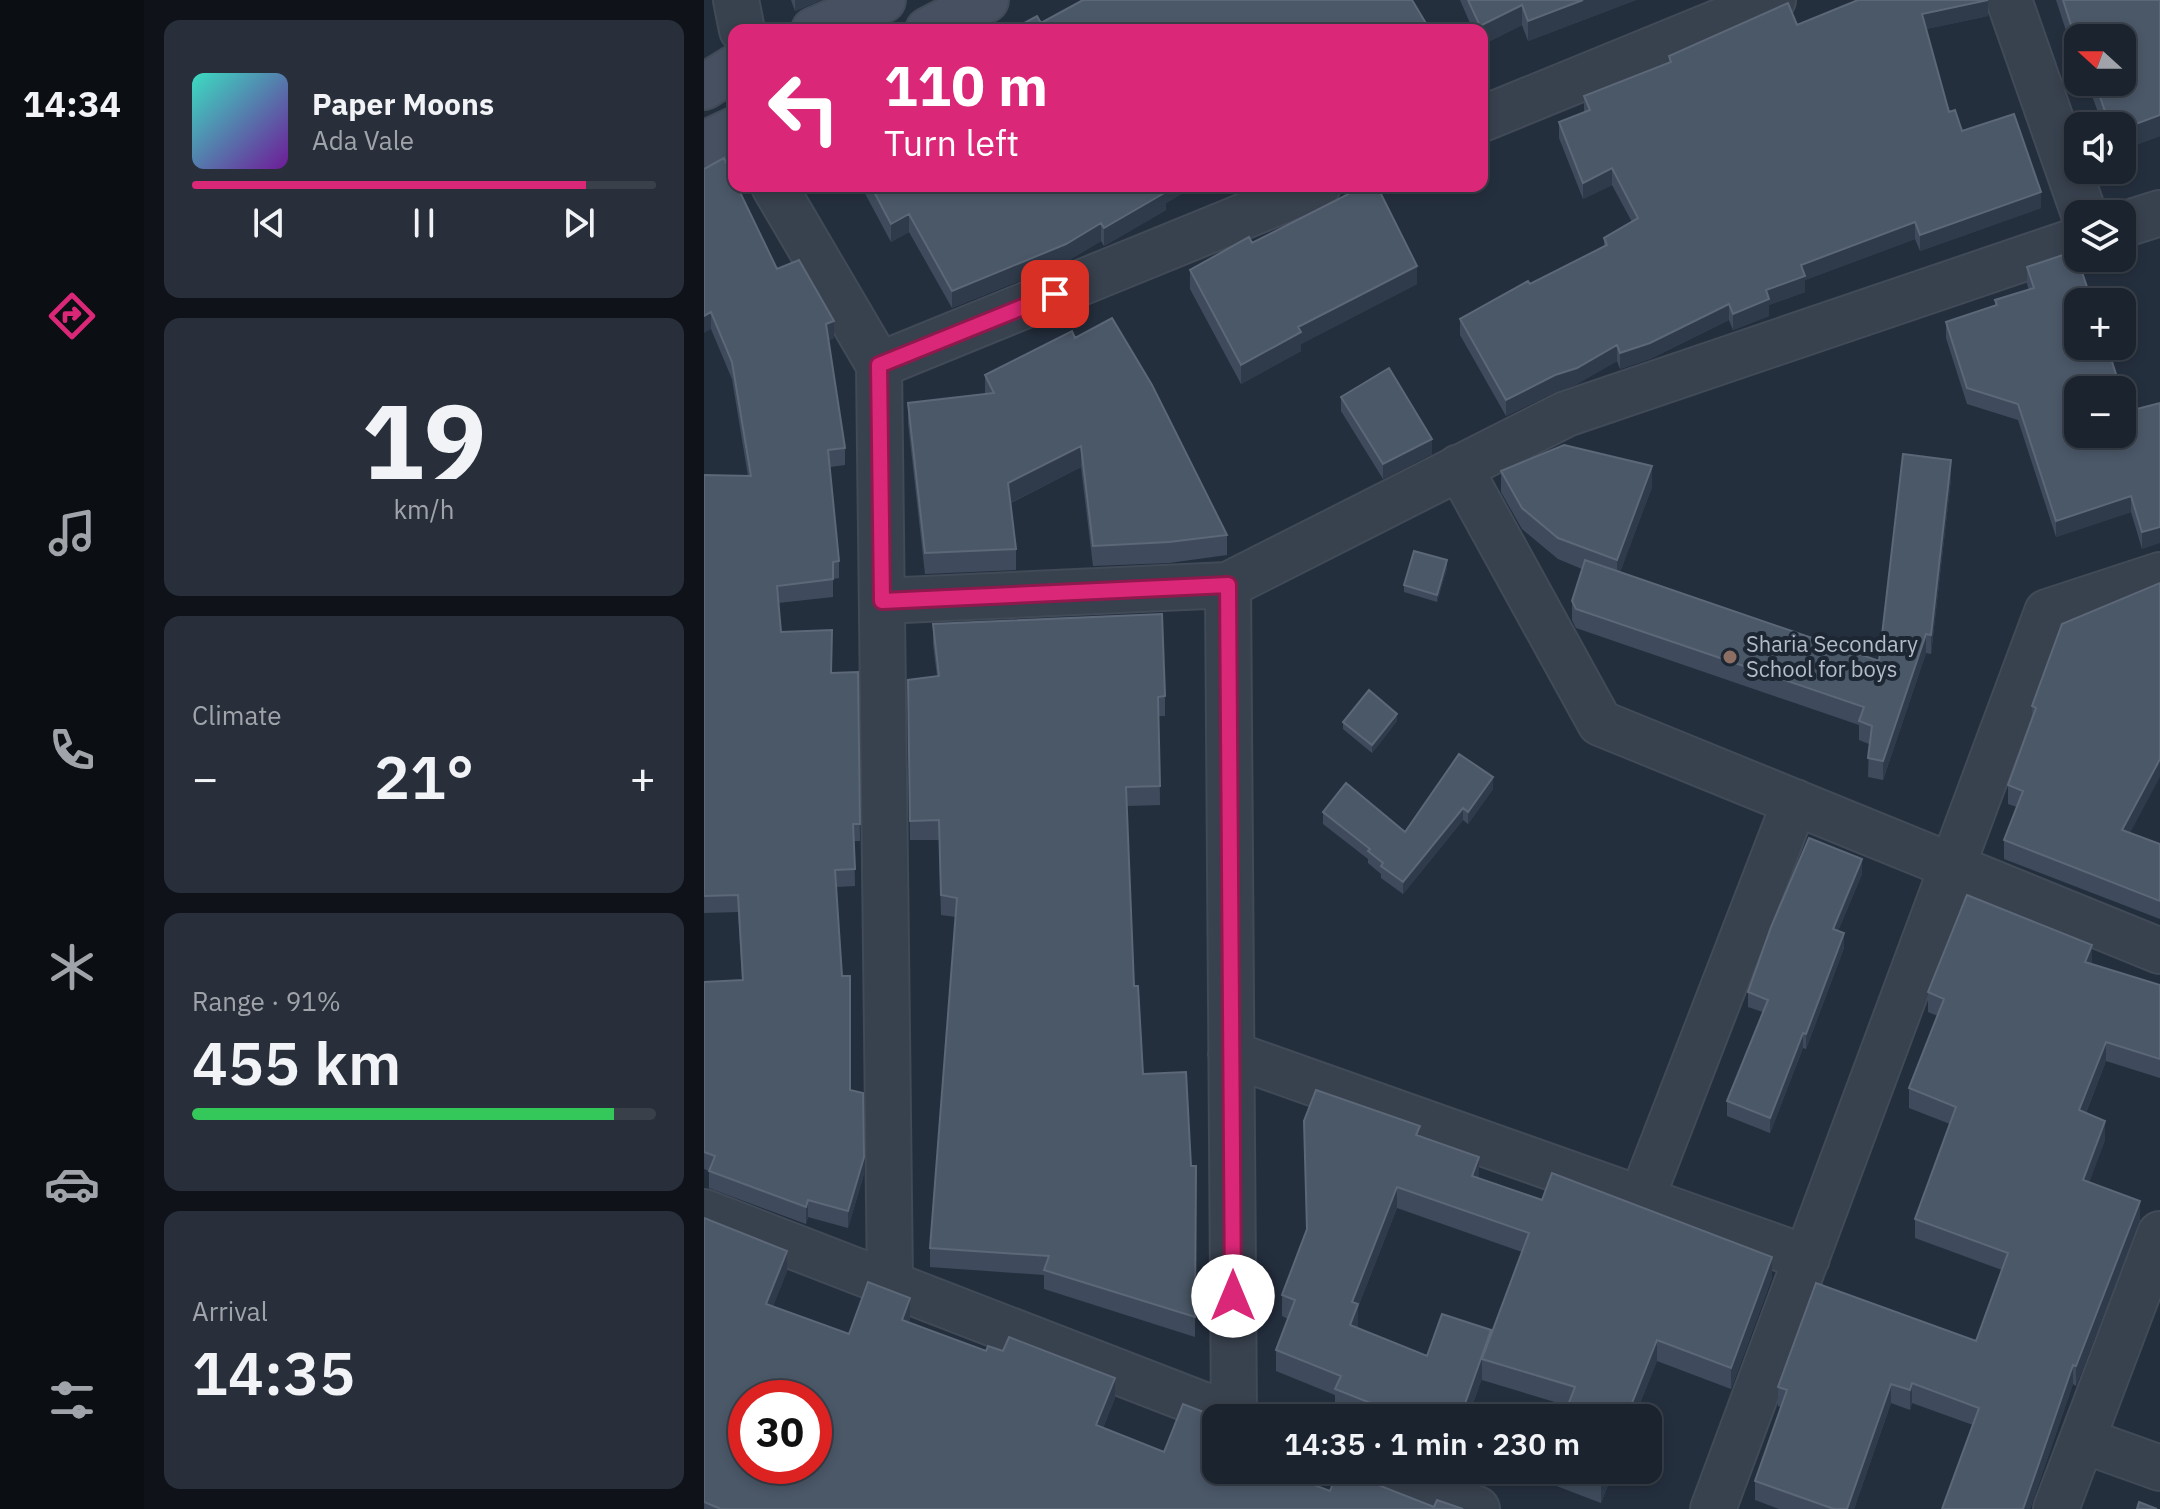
<!DOCTYPE html>
<meta charset="utf-8">
<style>
body{margin:0;font-family:"IBM Plex Sans",sans-serif;background:#282f3a;color:#f1f3f6;height:100vh;display:flex;flex-direction:column;font-size:30px;white-space:nowrap}
*{box-sizing:border-box;margin:0}
p{font-size:26px;color:#a0a4aa}
.icon{flex:none;width:44px;height:44px;fill:none;stroke:currentColor;stroke-width:2;stroke-linecap:round;stroke-linejoin:round}
.map{position:relative;flex:1;overflow:hidden}
.details{display:flex;flex-direction:column;gap:20px;padding:20px;background:#0f1319;width:560px}
.details>*{flex:none}
.guide{position:absolute;left:24px;top:24px;width:760px;height:168px;border-radius:16px;box-shadow:0 4px 12px #0003,0 0 0 2px #39404a;background:#db2777;color:#fff;overflow:hidden}
.needle{width:52px;rotate:291deg}
.fabs{position:absolute;left:1360px;top:24px;display:grid;gap:16px}
.fabs a{display:grid;place-items:center;width:72px;height:72px;border-radius:16px;background:#1b232e;box-shadow:0 4px 12px #0003,0 0 0 2px #39404a;font-size:40px}
.speed{position:absolute;left:24px;top:1380px;display:flex;gap:16px;font-size:40px;font-weight:700;text-align:center}
.speed>*{display:grid;place-content:center;width:104px;height:104px;border-radius:50%;background:#1b232e;box-shadow:0 4px 12px #0003,0 0 0 2px #39404a;line-height:1}
.speed .limit{border:12px solid #d22;background:#fff;color:#111}
.pin{position:absolute;display:grid;place-items:center;width:68px;height:68px;color:#fff;margin:-34px;border-radius:16px;box-shadow:0 4px 12px #0006}
.me{position:absolute;width:88px;margin:-44px;rotate:0deg;stroke-linejoin:round;filter:drop-shadow(0 0 6px #0008)}
.turn{display:flex;align-items:center;gap:28px;height:168px;padding:0 24px;font-size:36px}
.turn .icon{width:104px;height:104px;stroke-width:2.5}
.turn b{display:block;font-size:56px;line-height:68px}
.big{font-size:60px;font-weight:600;line-height:1.1}
.details .tile{flex:1;display:flex;flex-direction:column;justify-content:center;gap:12px;min-width:0;padding:0 28px;border-radius:16px;background:#282f3a}
.details .dial{align-items:center;gap:0}
.dial b{font-size:104px;line-height:1}
.song{display:flex;align-items:center;gap:24px}
.cover{width:96px;height:96px;border-radius:12px;background:linear-gradient(135deg,hsl(170 70% 55%),hsl(280 70% 35%))}
.played{height:8px;border-radius:4px;background:linear-gradient(90deg,#db2777 85%,#39404a 85%)}
.keys{display:flex;justify-content:space-around;direction:ltr}
.heat{display:flex;justify-content:space-between;align-items:center;font-size:44px;direction:ltr}
.charge{height:12px;border-radius:6px;background:linear-gradient(90deg,#34c759 91%,#39404a 0)}
.trip{position:absolute;left:498px;top:1404px;width:460px;height:80px;border-radius:16px;background:#1b232e;box-shadow:0 4px 12px #0003,0 0 0 2px #39404a;font-weight:600;line-height:80px;text-align:center}
main{display:flex;flex:1;min-height:0}
.dock{display:flex;flex-direction:column;width:144px;justify-content:space-around;align-items:center;background:#0b0e12;color:#a0a4aa}
.dock .icon{width:56px;height:56px}
.dock .active{color:#db2777}
.dock b{font-size:36px;color:#f1f3f6}
.map>svg:first-child{display:block}
.lines{fill:none;stroke-linecap:round;stroke-linejoin:round}
.minor-casing{stroke:#414a57;stroke-width:48}
.secondary-casing{stroke:#414a57;stroke-width:48}
.minor{stroke:#38414e;stroke-width:44}
.secondary{stroke:#465061;stroke-width:44}
.wall{fill:#3f4b5c;fill-rule:evenodd}
.shaded-wall{fill:#2f3b4b}
.building{fill:#4b5868;stroke:#5c6777;stroke-width:2;fill-rule:evenodd}
.route-casing{stroke:#8e194d;stroke-width:20}
.route{stroke:#db2777;stroke-width:14}
.education-dot{fill:#8d6e63;stroke:#1d2633;stroke-width:3}
.labels{text-anchor:middle;stroke-width:8;stroke-linejoin:round;paint-order:stroke}
.poi-label{font-size:22px;fill:#b4bcc9;stroke:#1d2633;text-anchor:start}
</style>
<main>
<nav class="dock">
<b>14:34</b>
<svg class="icon active" aria-label="directions" viewBox="0 0 24 24"><path d="M12 3l9 9-9 9-9-9zM9 14v-3h6M13 9l2 2-2 2"/></svg>
<svg class="icon" aria-label="music" viewBox="0 0 24 24"><path d="M9 18V5l10-2v13"/><circle cx="6" cy="18" r="3"/><circle cx="16" cy="16" r="3"/></svg>
<svg class="icon" aria-label="phone" viewBox="0 0 24 24"><path d="M5 4h4l2 5-3 2q2 4 5 5l2-3 5 2v4C11 20 4 13 5 4z"/></svg>
<svg class="icon" aria-label="climate" viewBox="0 0 24 24"><path d="M12 3v18M4 7l16 10M4 17L20 7"/></svg>
<svg class="icon" aria-label="car" viewBox="0 0 24 24"><path d="M5 17H2v-5l4-1 3-4h7l3 4 3 1v5h-3M9 17h6M6 11h13"/><circle cx="7" cy="17" r="2"/><circle cx="17" cy="17" r="2"/></svg>
<svg class="icon" aria-label="filters" viewBox="0 0 24 24"><path d="M4 7h16M4 17h16"/><circle cx="9" cy="7" r="2"/><circle cx="15" cy="17" r="2"/></svg>
</nav>
<section class="details">
<div class="tile">
<div class="song"><i class="cover"></i><div><b>Paper Moons</b><p>Ada Vale</p></div></div>
<div class="played"></div>
<div class="keys"><svg class="icon" aria-label="previous" viewBox="0 0 24 24"><path d="M18 5L8 12l10 7zM5 5v14"/></svg><svg class="icon" aria-label="pause" viewBox="0 0 24 24"><path d="M8 5v14M16 5v14"/></svg><svg class="icon" aria-label="next" viewBox="0 0 24 24"><path d="M6 5l10 7-10 7zM19 5v14"/></svg></div>
</div>
<div class="tile dial"><b>19</b><p>km/h</p></div>
<div class="tile"><p>Climate</p>
<div class="heat"><a>−</a><b class="big">21°</b><a>+</a></div>
</div>
<div class="tile"><p>Range · 91%</p><b class="big">455 km</b><div class="charge"></div></div>
<div class="tile"><p>Arrival</p><b class="big">14:35</b></div>
</section>
<div class="map">
<svg width="1456" height="1509" viewBox="0 0 1456 1509">
<rect width="100%" height="100%" fill="#242f3e"/>
<g class="lines">
<defs>
<path id="minor" d="M32 0 38 30
M1305 0 1380 214
M778 119 1069 0
M70 186 175 365 186 1284
M1418 225 1456 213
M175 365 614 186
M755 467 896 723 1456 951
M524 585 530 1417
M178 601 524 585 862 414 1374 240
M527 1054 1103 1258
M937 1200 1091 802
M0 1212 533 1418
M1378 1440 1456 1468
M670 1470 773 1509
M1009 1509 1343 612 1456 575
M1352 1509 1456 1234"/>
<path id="secondary" d="M110 30 179 0
M224 30 282 0
M0 87 30 68
M0 144 30 130"/>
</defs>
<!-- minor casing -->
<use href="#minor" class="minor-casing"/>
<!-- secondary casing -->
<use href="#secondary" class="secondary-casing"/>
<!-- minor -->
<use href="#minor" class="minor"/>
<!-- secondary -->
<use href="#secondary" class="secondary"/>
</g>
<!-- wall -->
<path class="wall" d="M87 0H117L91 11Z
M756 0H932L824 41 818 25 778 45V30H769Z
M1352 0H1456V136L1418 150V126H1399L1383 82H1418V38H1374V55L1372 48 1368 49Z
M1284 16 1222 29 1245 112 1258 131 1337 208 1216 251 1211 239 1101 280V292L1065 305V316L1029 330 1025 320 946 359 916 369 913 361 873 384 851 392 802 416 756 335V319L900 247V238L928 222 908 185 879 199 855 138V122L880 112V96L965 63V56L1093 25Z
M0 169 73 269 130 338 124 340 141 448V465L126 467 135 561V578L129 579V597L74 603 77 632 128 673 154 672 156 841H150L151 886 132 887 146 1090 160 1174 144 1228 104 1217 102 1224 5 1188V1171L0 1169V982L38 980 34 912 0 913V475L44 476 28 379 7 329Z
M157 186H491L462 203V210L400 246 397 241 362 262 248 308 205 232 187 242Z
M548 243 713 284 597 344V351L537 384 486 289V270Z
M1323 267 1425 411 1456 403 1438 549 1427 512 1352 537 1314 420 1263 404 1242 338V322L1291 306V300L1325 290 1323 284Z
M371 338 523 535V555L465 563 389 566 377 467 307 503 312 549V570L221 574 204 423V403L281 394V375Z
M637 397 728 454 679 479 637 411Z
M797 471 948 487 916 572 1175 661 1247 479 1227 654 1222 653 1179 780 1164 777 1165 744 1155 740V725L872 628 868 620V601L878 569 854 559 818 529 797 492Z
M743 568 733 602 700 592V585Z
M229 624 461 696V716H455L456 805 423 806 430 986 439 1074 487 1166H492L491 1337 340 1289V1275L226 1267V1248L252 917 237 915 235 840H206L204 680 233 676 229 644Z
M1358 624 1426 833 1456 844V919L1300 859V840L1313 807 1304 804V785L1328 720V706Z
M693 721 668 753 639 729V722Z
M789 789 764 824 759 820 699 894 677 878V874L664 863V859L619 824V812L701 832Z
M1158 874 1134 931 1140 948 1102 1049 1099 1048 1066 1133 1023 1116V1101L1059 1012 1044 1007V992Z
M1388 964 1456 985V1078L1402 1061 1382 1113 1401 1140 1385 1182 1436 1220 1372 1386 1369 1384 1326 1509H1238L1269 1425 1208 1403 1206 1410 1187 1403 1150 1509H1075L1051 1500V1481L1077 1407 1074 1406V1387L1272 1341 1298 1270 1211 1238V1219L1246 1124 1205 1108V1088L1234 1016 1224 1012V992Z
M716 1136 775 1178 1068 1278 1027 1389 953 1361 930 1418H859L864 1406 778 1380V1378L764 1418H651L631 1410V1395L572 1371V1350L584 1319 578 1316V1295ZM693 1208 818 1252 787 1334 723 1356 654 1328V1307Z
M0 1218 83 1271 69 1306 145 1334 206 1318 205 1322 411 1398 399 1428 460 1452 512 1470 626 1491 730 1507 759 1509H0Z
M842 1470H910L897 1503 842 1482Z"/>
<!-- shaded-wall -->
<path class="shaded-wall" d="M91 0H117L91 11Z
M879 0H932L824 41V21Z
M1284 0V16L1218 30V14Z
M818 5V25L778 45V30H776V26Z
M1372 27V48L1368 49V28Z
M1456 115V136L1418 150V129Z
M908 168V185L879 199V183Z
M460 186H491L462 203V210L400 246V228Z
M1337 192V208L1216 251V235Z
M205 214V232L187 242V224Z
M1211 222V239L1101 280V292L1065 305V316L1029 330V314L1097 265Z
M397 223V241L362 262 248 308V291Z
M713 266V284L597 344V351L537 384V365L594 327Z
M1025 304V320L946 359 916 369V353Z
M7 312V329L0 333V316Z
M130 321V338L122 342V324Z
M913 345V361L873 384 851 392 802 416V400Z
M728 439V454L679 479V464Z
M377 446V467L304 504V483Z
M1247 460V479L1227 654V635Z
M948 466V487L913 581V560Z
M1427 496V512L1352 537V521Z
M1456 527V543L1438 549V532Z
M743 560V568L733 602V595Z
M1222 634V653L1179 780V761Z
M693 714V721L668 753V745Z
M1456 759V777L1418 848V830Z
M789 777V789L764 824V812Z
M759 808V820L699 894V882Z
M1158 859V874L1129 943V929Z
M1140 933V948L1102 1049V1034Z
M1388 945V964L1381 962Z
M1099 1033V1048L1066 1133V1118Z
M1402 1042V1061L1375 1130V1110Z
M1401 1121V1140L1379 1199V1180Z
M160 1157V1174L144 1228V1211Z
M775 1157V1178L768 1176Z
M693 1187V1208L654 1307V1325L646 1346 648 1302Z
M104 1200V1217L102 1224V1207Z
M1436 1201V1220L1372 1386V1366Z
M83 1251V1271L62 1324V1304Z
M1068 1257V1278L1027 1389V1368Z
M206 1298V1318L198 1340V1320Z
M787 1330V1351L778 1359V1378L764 1418H757V1415Z
M953 1340V1361L930 1418H922Z
M1369 1365V1384L1326 1509H1319Z
M411 1378V1398L392 1445V1425Z
M1208 1383V1403L1206 1410V1390Z
M1187 1384V1403L1150 1509H1143Z
M902 1470H910L897 1503V1482Z"/>
<!-- building -->
<path class="building" d="M379 0H708L726 30H307L333 16 337 23Z
M764 0H879L824 21 818 5 776 26Z
M1154 0H1284L1218 14 1245 112 1251 110 1258 131 1310 114 1337 192 1216 235 1211 222 1097 265 1101 276 1062 290 1065 299 1029 314 1025 304 946 343 916 353 913 345 873 368 851 375 802 400 756 319 824 281 826 284 903 245 900 238 934 218 908 168 879 183 855 122 886 110 880 96 967 62 965 56 1084 3 1093 25Z
M1359 0H1456V115L1418 129V126H1406L1391 82H1418V38H1375L1372 27 1368 28Z
M20 158 30 179V186H33L73 269 95 260 130 321 122 324 141 448 124 450 135 561 129 562V579L73 586 77 632 128 630 127 673 154 672 156 824H149L151 869 131 870 138 976H146V1090L159 1093 160 1157 144 1211 104 1200 102 1207 5 1171 11 1156 0 1152V982L39 980 34 895 0 896V475L47 476 28 362 7 312 0 316V169Z
M167 186H460L459 187 462 192 400 228 397 223 362 244 248 291 205 214 187 224Z
M660 186H673L713 266 594 327 597 332 537 365 486 270 545 237 548 243Z
M1371 251 1388 302H1374V346H1403L1417 390H1374V434H1418V392L1425 411 1456 403V527L1438 532 1427 496 1352 521 1314 404 1263 388 1242 322 1293 305 1291 300 1330 288 1323 267Z
M408 318 448 385 523 535 465 542 389 546 377 446 304 483 312 549 221 553 204 403 290 393 281 375 368 331 371 338Z
M685 368 728 439 679 464 637 397Z
M860 445 948 466 913 560 854 538 818 508 797 471Z
M1199 454 1247 460 1227 635 1222 634 1179 761 1164 758 1168 726 1155 721 1160 707 872 609 868 601 881 560 1175 661Z
M710 551 743 560 733 595 700 585Z
M1456 583V759L1418 830 1456 844V901L1300 840 1319 791 1304 785 1332 708 1328 706 1358 624Z
M458 614 461 696 454 697 456 786 422 787 430 986H434L439 1074 482 1072 487 1166H492L491 1317 340 1270 345 1256 226 1248 253 898 237 895 235 820 206 821 204 680 235 676 229 624Z
M665 690 693 714 668 745 639 722Z
M755 754 789 777 764 812 759 808 699 882 677 866 679 863 664 851 666 849 619 812 642 783 701 832Z
M1105 838 1158 859 1129 929 1140 933 1102 1034 1099 1033 1066 1118 1023 1101 1064 1000 1044 992 1067 927Z
M1263 895 1388 945 1381 962 1456 985V1059L1402 1042 1375 1110 1401 1121 1379 1180 1436 1201 1372 1366 1369 1365 1319 1509H1238L1275 1408 1208 1383 1206 1390 1187 1384 1143 1509H1130L1051 1481 1083 1390 1074 1387 1112 1283 1272 1341 1304 1253 1211 1219 1252 1107 1205 1088 1240 999 1224 992Z
M612 1090 716 1126 712 1135 775 1157 768 1176 838 1200 848 1173 1068 1257 1027 1368 953 1340 922 1418H859L871 1387 778 1359 825 1233 693 1187 648 1302 654 1304 646 1325 723 1356 738 1314 787 1330 757 1415 741 1409 738 1418H716L680 1405 679 1408 631 1389 637 1376 572 1350 591 1300 578 1295 603 1229 600 1121Z
M0 1218 83 1251 62 1304 145 1334 164 1282 206 1298 198 1320 282 1351 284 1346 299 1351 305 1337 411 1378 392 1425 460 1452 479 1404 515 1418H512V1470H570L626 1491 634 1470H636L730 1507 733 1500 759 1509H17L0 1502ZM42 1398H110V1466H42Z
M865 1470H902L897 1482Z
M1435 1502 1453 1509H1433Z"/>
<g class="lines">
<defs>
<path id="route" d="M351 294 175 365 178 601 524 585 529 1296"/>
</defs>
<!-- route casing -->
<use href="#route" class="route-casing"/>
<!-- route -->
<use href="#route" class="route"/>
</g>
<!-- markers -->
<circle class="education-dot" cx="1026" cy="657" r="8"/>
<g class="labels">
<!-- poi labels -->
<g class="poi-label">
<text x="1042" y="652">Sharia Secondary<tspan x="1042" dy="25">School for boys</tspan></text>
</g>
</g>
</svg>
<div class="fabs">
<a><svg class="needle" viewBox="-14 -14 28 28"><path d="M0-13l5 13h-10z" fill="#e53935"/><path d="M0 13l5-13h-10z" fill="#a0a4aa"/></svg></a>
<a><svg class="icon" aria-label="sound" viewBox="0 0 24 24"><path d="M4 9h4l5-4v14l-5-4H4zM17 9q2 3 0 6"/></svg></a>
<a><svg class="icon" aria-label="layers" viewBox="0 0 24 24"><path d="M12 4l9 5-9 5-9-5zM3 14l9 5 9-5"/></svg></a>
<a>+</a>
<a>−</a>
</div>
<div class="speed"><div class="limit">30</div></div>
<div class="pin" style="left:351px;top:294px;background:#d93025"><svg class="icon" aria-label="arrive" viewBox="0 0 24 24"><path d="M6 21V4h12l-3 4 3 4H6"/></svg></div>
<svg class="me" style="left:529px;top:1296px" viewBox="-20 -20 40 40"><circle r="19" fill="#fff"/><path d="M0-13L10 11 0 6-10 11z" fill="#db2777"/></svg>
<div class="trip">14:35 · 1 min · 230 m</div>
<div class="guide">
<div class="turn"><svg class="icon" aria-label="left" viewBox="0 0 24 24"><path d="M17 20v-9H6M10 6l-5 5 5 5"/></svg><div><b>110 m</b>Turn left</div></div>
</div>
</div>
</main>
